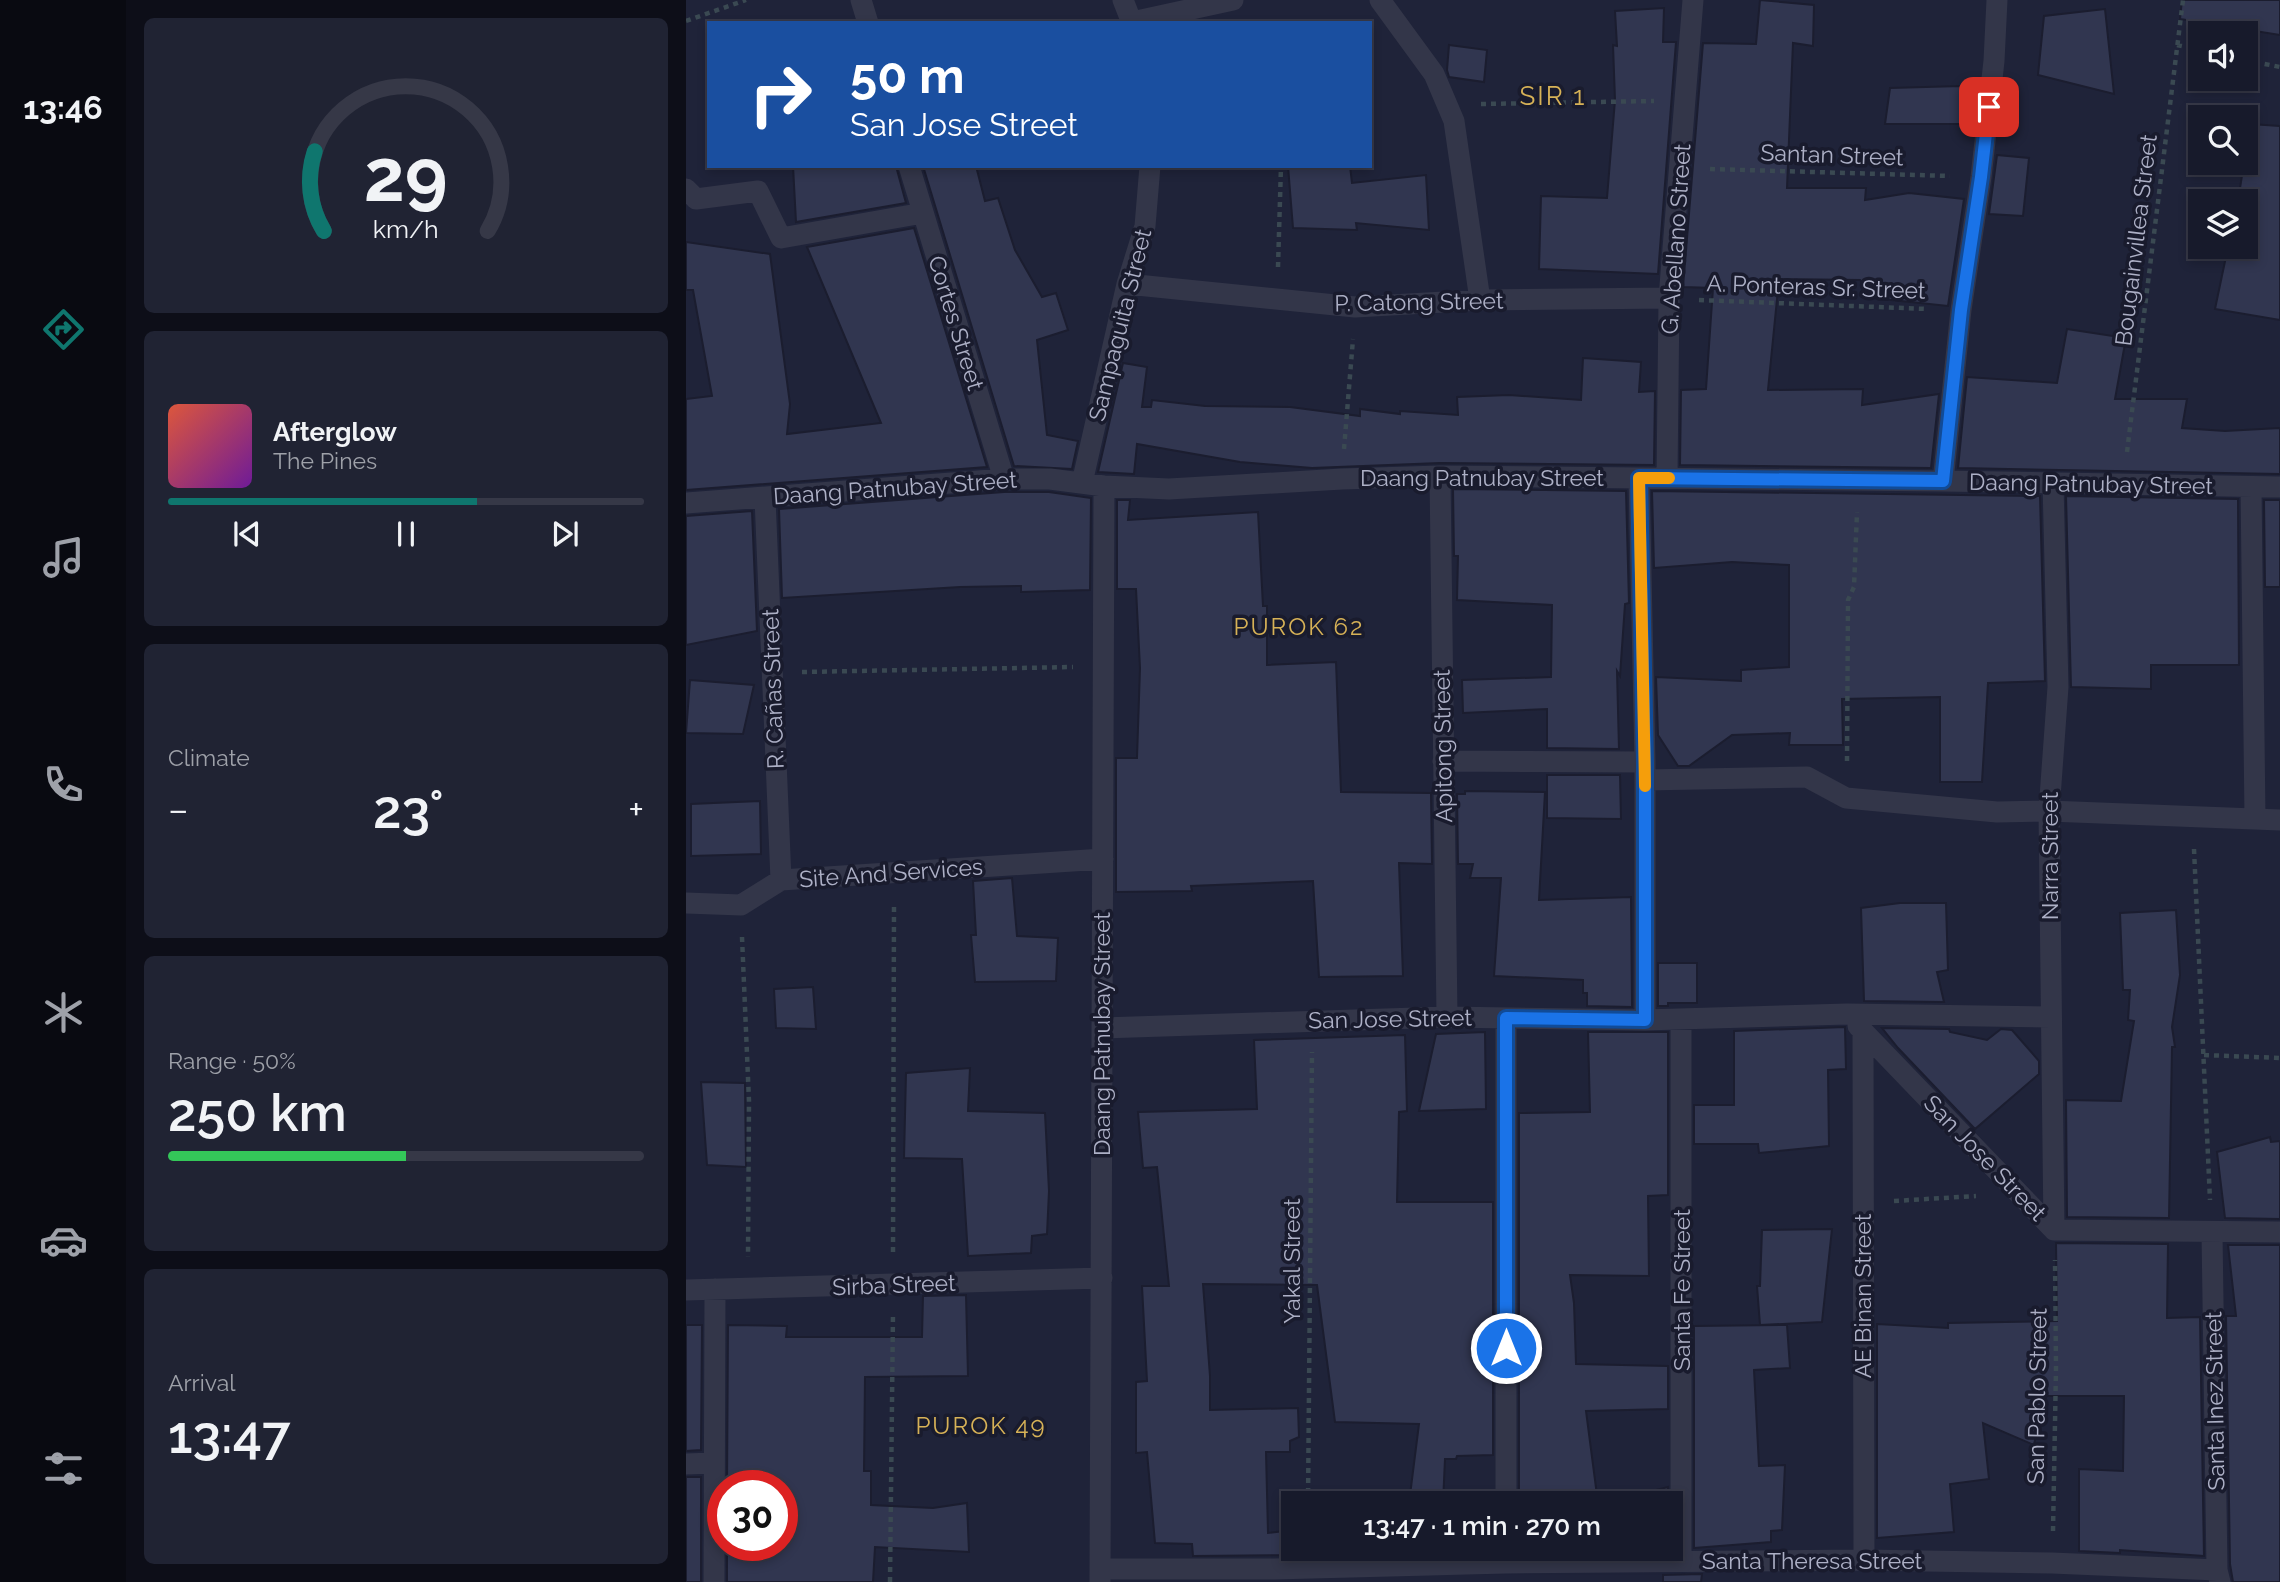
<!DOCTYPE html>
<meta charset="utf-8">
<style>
body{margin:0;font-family:Raleway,sans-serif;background:#202333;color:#f1f3f6;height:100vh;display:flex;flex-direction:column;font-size:26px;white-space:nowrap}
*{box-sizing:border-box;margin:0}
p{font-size:23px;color:#9ea1a9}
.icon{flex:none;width:38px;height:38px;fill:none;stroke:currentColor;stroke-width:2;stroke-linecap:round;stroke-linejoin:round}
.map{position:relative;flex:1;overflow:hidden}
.drawer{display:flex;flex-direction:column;gap:18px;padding:18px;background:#0d0e18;width:560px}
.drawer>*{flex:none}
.top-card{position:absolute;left:21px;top:21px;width:665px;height:147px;border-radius:0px;box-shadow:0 4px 10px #0003,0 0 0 2px #363847;background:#1a4fa0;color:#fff;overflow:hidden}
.tools{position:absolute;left:1502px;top:21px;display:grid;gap:14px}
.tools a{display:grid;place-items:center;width:70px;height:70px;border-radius:0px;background:#171a2b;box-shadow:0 4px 10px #0003,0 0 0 2px #363847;font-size:35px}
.speed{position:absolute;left:21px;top:1470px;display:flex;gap:14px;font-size:35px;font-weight:700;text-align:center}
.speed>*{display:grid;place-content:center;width:91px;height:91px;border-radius:50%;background:#171a2b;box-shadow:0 4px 10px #0003,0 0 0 2px #363847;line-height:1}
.speed .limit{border:10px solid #d22;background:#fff;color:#111}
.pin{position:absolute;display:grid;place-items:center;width:60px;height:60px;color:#fff;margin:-30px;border-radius:14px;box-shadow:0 4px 10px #0006}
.me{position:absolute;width:77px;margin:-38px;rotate:0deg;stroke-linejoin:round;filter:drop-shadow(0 0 5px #0008)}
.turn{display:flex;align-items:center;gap:24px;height:147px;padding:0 28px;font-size:32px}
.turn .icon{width:91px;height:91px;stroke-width:2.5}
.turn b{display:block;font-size:49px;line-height:60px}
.big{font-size:52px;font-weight:600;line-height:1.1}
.drawer .card{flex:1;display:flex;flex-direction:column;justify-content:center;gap:10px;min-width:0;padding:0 24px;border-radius:10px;background:#202333}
.drawer .dial{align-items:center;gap:0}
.dial svg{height:182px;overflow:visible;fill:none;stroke:#363847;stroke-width:7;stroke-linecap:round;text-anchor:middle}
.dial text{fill:#f1f3f6;stroke:none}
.song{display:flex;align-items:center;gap:21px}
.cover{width:84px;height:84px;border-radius:10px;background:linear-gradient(135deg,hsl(10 70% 55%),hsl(280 70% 35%))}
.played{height:7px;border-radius:4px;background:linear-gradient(90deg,#0f766e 65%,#363847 65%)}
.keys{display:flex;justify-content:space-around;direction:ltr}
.heat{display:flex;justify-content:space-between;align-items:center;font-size:38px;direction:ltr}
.charge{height:10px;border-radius:5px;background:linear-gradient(90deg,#34c759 50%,#363847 0)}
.trip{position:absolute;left:595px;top:1491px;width:402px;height:70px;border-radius:0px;background:#171a2b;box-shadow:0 4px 10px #0003,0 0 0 2px #363847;font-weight:600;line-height:70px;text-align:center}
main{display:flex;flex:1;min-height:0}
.dock{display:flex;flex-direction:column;width:126px;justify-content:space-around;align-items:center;background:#090a11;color:#9ea1a9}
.dock .icon{width:49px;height:49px}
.dock .selected{color:#0f766e}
.dock b{font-size:32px;color:#f1f3f6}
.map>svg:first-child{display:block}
.building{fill:#313650;stroke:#1b1d2f;stroke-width:2}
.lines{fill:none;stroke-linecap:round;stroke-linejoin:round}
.path{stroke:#3a4952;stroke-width:4.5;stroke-dasharray:5 5;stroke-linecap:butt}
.minor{stroke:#333649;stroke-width:21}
.route-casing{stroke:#114b97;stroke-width:18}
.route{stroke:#1a73e8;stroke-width:12}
.slow{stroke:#f59e0b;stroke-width:12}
.labels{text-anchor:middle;stroke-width:7;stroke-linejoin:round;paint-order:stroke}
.street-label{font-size:23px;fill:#adb0c6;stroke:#191b2d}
.neighbourhood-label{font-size:24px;letter-spacing:2px;fill:#d7b257;stroke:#191b2d}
.quarter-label{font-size:26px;letter-spacing:2px;fill:#d7b257;stroke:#191b2d}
</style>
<main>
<nav class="dock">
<b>13:46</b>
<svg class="icon selected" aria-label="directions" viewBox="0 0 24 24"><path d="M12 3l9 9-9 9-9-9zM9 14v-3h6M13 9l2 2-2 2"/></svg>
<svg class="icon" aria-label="music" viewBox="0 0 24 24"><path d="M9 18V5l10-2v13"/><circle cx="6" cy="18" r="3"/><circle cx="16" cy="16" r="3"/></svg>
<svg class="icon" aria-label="phone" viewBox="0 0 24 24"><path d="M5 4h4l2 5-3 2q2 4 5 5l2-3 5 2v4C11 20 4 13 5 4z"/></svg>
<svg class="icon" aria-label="climate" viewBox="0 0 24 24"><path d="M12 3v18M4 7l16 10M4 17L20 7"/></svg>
<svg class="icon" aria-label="car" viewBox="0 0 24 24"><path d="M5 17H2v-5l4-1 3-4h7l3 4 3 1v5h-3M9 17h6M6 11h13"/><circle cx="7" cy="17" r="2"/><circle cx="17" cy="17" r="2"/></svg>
<svg class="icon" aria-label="filters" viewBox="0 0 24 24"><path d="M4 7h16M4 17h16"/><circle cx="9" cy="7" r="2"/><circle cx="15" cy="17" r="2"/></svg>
</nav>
<section class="drawer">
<div class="card dial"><svg viewBox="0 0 100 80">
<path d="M14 69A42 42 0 1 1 86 69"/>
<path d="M14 69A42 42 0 0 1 10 34" stroke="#0f766e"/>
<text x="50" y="56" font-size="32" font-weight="700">29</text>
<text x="50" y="72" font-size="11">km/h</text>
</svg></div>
<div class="card">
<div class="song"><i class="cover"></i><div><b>Afterglow</b><p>The Pines</p></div></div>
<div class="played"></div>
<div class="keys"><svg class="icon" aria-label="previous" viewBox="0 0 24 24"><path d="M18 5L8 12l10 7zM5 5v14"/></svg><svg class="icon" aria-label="pause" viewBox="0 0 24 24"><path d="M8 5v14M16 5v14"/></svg><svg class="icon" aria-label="next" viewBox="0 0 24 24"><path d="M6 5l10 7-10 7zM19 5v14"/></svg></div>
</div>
<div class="card"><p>Climate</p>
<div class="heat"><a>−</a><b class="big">23°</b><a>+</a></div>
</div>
<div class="card"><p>Range · 50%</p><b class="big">250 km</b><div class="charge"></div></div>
<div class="card"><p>Arrival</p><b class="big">13:47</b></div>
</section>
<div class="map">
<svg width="1594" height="1582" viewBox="0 0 1594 1582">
<rect width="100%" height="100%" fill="#1f2339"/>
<!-- building -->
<path class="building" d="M1074 0 1128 5 1127 46 1107 43 1101 188H1180L1179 200 1223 193 1278 199 1262 306 1187 298 1174 280 1093 279 1082 390 1177 389 1176 405 1253 394 1245 468 994 465 995 390 1020 389 1027 288 997 287 1017 43 1070 44Z
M1496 0H1594V35L1494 19Z
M978 8 977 42H990L972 274 853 269 855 196 921 198 929 100 927 45 931 46 929 11Z
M1419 9 1428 94 1352 75 1358 16Z
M763 45 801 50 798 82 763 77 761 70Z
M1275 86 1276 124H1199L1204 88Z
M1564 124 1594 126V320L1529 309 1542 247H1559V201H1552Z
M1311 155 1343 158 1337 216 1303 214Z
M107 166H210L220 203 110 222Z
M237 166H290L299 201 312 198 329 250 356 297 370 293 382 330 351 340 361 435 392 441 386 469 328 466Z
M602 166H664L666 183 740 175 743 230 670 223 671 230 607 228Z
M228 228 301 467 0 490V399L26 396 7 290H0V242L84 254 104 404 101 434 195 423 121 247Z
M1381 329 1440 338 1429 399H1501L1496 428 1539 431 1594 428V474L1272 468 1281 377 1371 383Z
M897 358 955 362 953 392 969 391 968 465 754 463 626 468 554 462 451 444 448 474 412 472 437 363 461 367 456 407H465L466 400 519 406 604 407 674 416V409L714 414V411L772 415 771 397 823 395 895 400Z
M767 489 940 491 943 603 939 604 934 676 931 671 933 749 861 748V709L777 713 776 680 865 677 866 605 771 600 772 556H768Z
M966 491 1354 496 1359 681 1302 683 1296 782H1254V697L1156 699 1157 745H1103L1104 733 1046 735 1003 766H992L972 735 970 677 1055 681V670L1103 667V565L1046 562 968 568Z
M318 492H363L405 498 404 590 335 592V586L274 587 96 598 93 509Z
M1380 496 1552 499 1553 665H1465V689L1385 687Z
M431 500H444L442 520 572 512 577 606H581V665L650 662 655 792 745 793 746 864 713 863 717 976 633 977 627 881 505 886 506 891 430 892V758H451L454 668 450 589H431Z
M1578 500H1594V587H1579Z
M66 511 71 631 0 645V516Z
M4 680 68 685 57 734 0 733Z
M861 775H934L935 819 861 818Z
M779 791 859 792 853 900 945 897 946 1007 901 1006V993H897V980L808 976 815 878H784L787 864H772L771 794H779Z
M74 801 75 854 5 856V804Z
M326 878 331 936 372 938 370 981 289 982 285 935H290L287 881Z
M1214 903H1260L1262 970 1251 972 1258 1002 1178 1001 1175 908Z
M1490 910 1494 975 1486 1027 1489 1047H1486L1483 1218 1381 1217 1380 1100 1435 1101 1448 1021 1442 1020 1444 990H1437L1434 913Z
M972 963H1011V1003H982V1006H972Z
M127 987 130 1029 90 1028 88 989Z
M1159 1027 1160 1069 1142 1070 1143 1146 1073 1153 1072 1144H1008V1105H1048V1031Z
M1196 1028 1263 1029 1264 1032 1301 1040 1315 1029 1326 1030 1353 1061V1074L1289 1129 1212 1048Z
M799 1032 800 1109 733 1111 750 1034Z
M902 1032H982V1195L962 1196 963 1276 884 1275 888 1303 890 1364 982 1366V1409L900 1411 912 1503H833V1113L904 1112Z
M719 1035 721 1111 713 1112 711 1202H807V1455L771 1456 770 1459H759L757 1503H723L733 1424 649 1422 631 1285 517 1284 524 1376V1410L612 1408 613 1437 604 1441V1452H580L582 1533 607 1530V1549H611V1555L507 1556 506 1544 469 1543 461 1452 450 1453V1382L461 1381 456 1286H483L471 1167 457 1168 452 1112 571 1109 568 1040Z
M284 1068 282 1111 359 1113 363 1191 361 1234 346 1236 345 1253 282 1256 276 1159 218 1158 220 1073Z
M15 1082 59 1083 60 1167 21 1165Z
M1584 1137 1585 1142 1594 1141V1219L1539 1218 1531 1152Z
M1146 1229 1136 1322 1074 1325 1071 1286H1074L1076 1230Z
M1370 1243 1482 1244 1481 1318 1514 1317 1518 1556 1434 1550V1553L1393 1551V1469L1437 1471 1438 1396H1358L1348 1445 1297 1423 1303 1479 1264 1484 1268 1532 1191 1538V1324L1262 1328V1323L1371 1321Z
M1542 1245H1594V1582H1547L1544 1564 1540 1316H1550Z
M280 1295 282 1376 179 1377 178 1471H185V1505L247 1508 281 1503 283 1552 189 1547 187 1582H41V1545H96V1486H41L42 1325 101 1326 100 1337H236L237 1296Z
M0 1325H16L15 1450 0 1451Z
M1101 1325 1104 1368 1068 1370 1073 1466 1099 1465 1096 1530 1085 1531V1542L1008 1548V1326Z
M0 1477H15V1582H0Z
M982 1487V1503H946V1496Z
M1016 1574 1015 1582H977V1575Z"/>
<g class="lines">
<!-- path -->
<path class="path" d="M0 21 60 0
M1491 45 1514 50
M1559 60 1594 67
M795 104 968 101
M1024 169 1264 176
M592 267 595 166
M1013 300 1242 309
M658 449 667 339
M1441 452 1497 0
M116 672 387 667
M1161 761 1162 600 1168 587 1171 512
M1508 849 1524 1200
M56 937 63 1101 62 1257
M1518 1055 1594 1058
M1208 1201 1290 1196
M207 1252 208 904
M622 1503 626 1052
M1367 1531 1370 1368 1369 1260
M204 1582 207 1313"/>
<!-- minor -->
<path class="minor" d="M175 0 182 23
M437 0 446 23
M694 0 748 74 768 121 794 300
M446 22 547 0
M223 166 318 479
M0 189 10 199 72 191 95 238 237 213
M441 284 669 307 794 300 983 298
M754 476 761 1017
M953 478 959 762V1020
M981 478 983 298 1007 0
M1257 481 1275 310 1295 177 1308 61 1311 0
M396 483 441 284 459 226 464 166
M1367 483 1372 687 1363 811 1368 1230
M1565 487 1569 819
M79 498 95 880
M0 503 318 479H364L418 486 483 489 656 479 754 476 1257 481 1594 487
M757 761 959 762
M959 780 1121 777 1160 798 1311 812 1363 811 1594 820
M0 903 55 905 95 880 417 859
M820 1018V1503
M1172 1026 1368 1230 1594 1232
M416 1028 761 1017 959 1020 1161 1014 1365 1017
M1177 1032 1178 1560
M1526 1233 1531 1570 1534 1582
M0 1290 416 1278
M0 1464 27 1463
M995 1561V1019
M414 1569H588L820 1563 1178 1560 1366 1563 1531 1570
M28 1582 29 1289
M414 1582 418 486"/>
</g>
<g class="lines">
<defs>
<path id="route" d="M820 1348V1018L959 1020V762L953 478 1257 481 1275 310 1295 177 1303 107"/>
</defs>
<!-- route casing -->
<use href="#route" class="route-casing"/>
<!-- route -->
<use href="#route" class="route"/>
<!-- slow -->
<path class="slow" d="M959 786 953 478H983"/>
</g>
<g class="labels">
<!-- street labels -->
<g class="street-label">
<text transform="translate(1146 155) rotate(2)" y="8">Santan Street</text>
<text transform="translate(990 239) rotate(-86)" y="8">G. Abellano Street</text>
<text transform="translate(1450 240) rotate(-83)" y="8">Bougainvillea Street</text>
<text transform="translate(1130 287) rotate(2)" y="8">A. Ponteras Sr. Street</text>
<text transform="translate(733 302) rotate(-1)" y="8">P. Catong Street</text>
<text transform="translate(270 323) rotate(73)" y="8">Cortes Street</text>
<text transform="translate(434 325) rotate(-76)" y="8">Sampaguita Street</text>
<text x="796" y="486">Daang Patnubay Street</text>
<text transform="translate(1405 484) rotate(1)" y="8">Daang Patnubay Street</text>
<text transform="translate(209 488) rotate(-4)" y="8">Daang Patnubay Street</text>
<text transform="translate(87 689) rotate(-92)" y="8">R. Cañas Street</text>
<text transform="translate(757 746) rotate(-91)" y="8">Apitong Street</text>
<text transform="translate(1364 856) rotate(-90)" y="8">Narra Street</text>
<text transform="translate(205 873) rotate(-4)" y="8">Site And Services</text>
<text transform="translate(704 1019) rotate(-1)" y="8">San Jose Street</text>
<text transform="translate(416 1034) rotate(-90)" y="8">Daang Patnubay Street</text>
<text transform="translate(1299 1158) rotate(46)" y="8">San Jose Street</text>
<text transform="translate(606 1261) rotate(-90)" y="8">Yakal Street</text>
<text transform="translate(208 1285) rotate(-2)" y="8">Sirba Street</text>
<text transform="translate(996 1290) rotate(-90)" y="8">Santa Fe Street</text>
<text transform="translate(1177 1296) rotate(-90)" y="8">AE Binan Street</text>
<text transform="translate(1351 1396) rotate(-89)" y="8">San Pablo Street</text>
<text transform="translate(1529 1401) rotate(-91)" y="8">Santa Inez Street</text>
<text x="1126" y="1569">Santa Theresa Street</text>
</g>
<!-- neighbourhood labels -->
<g class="neighbourhood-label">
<text x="613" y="635">PUROK 62</text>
<text x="295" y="1434">PUROK 49</text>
</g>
<!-- quarter labels -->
<g class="quarter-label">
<text x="867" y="105">SIR 1</text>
</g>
</g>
</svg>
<div class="tools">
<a><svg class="icon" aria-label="sound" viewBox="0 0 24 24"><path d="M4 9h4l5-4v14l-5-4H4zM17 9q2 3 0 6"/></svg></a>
<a><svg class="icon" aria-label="search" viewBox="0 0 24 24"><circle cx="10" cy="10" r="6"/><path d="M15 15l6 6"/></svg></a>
<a><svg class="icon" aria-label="layers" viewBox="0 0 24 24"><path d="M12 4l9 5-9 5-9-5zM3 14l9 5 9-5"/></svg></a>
</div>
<div class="speed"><div class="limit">30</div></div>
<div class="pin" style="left:1303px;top:107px;background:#d93025"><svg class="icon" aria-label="arrive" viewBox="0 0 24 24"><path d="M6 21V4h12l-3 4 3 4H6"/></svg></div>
<svg class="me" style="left:820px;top:1348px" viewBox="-20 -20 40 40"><circle r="17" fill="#1a73e8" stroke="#fff" stroke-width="3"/><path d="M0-11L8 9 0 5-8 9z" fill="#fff"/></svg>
<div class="trip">13:47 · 1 min · 270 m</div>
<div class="top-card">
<div class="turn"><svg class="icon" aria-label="right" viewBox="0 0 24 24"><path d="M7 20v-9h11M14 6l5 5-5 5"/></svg><div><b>50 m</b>San Jose Street</div></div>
</div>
</div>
</main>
